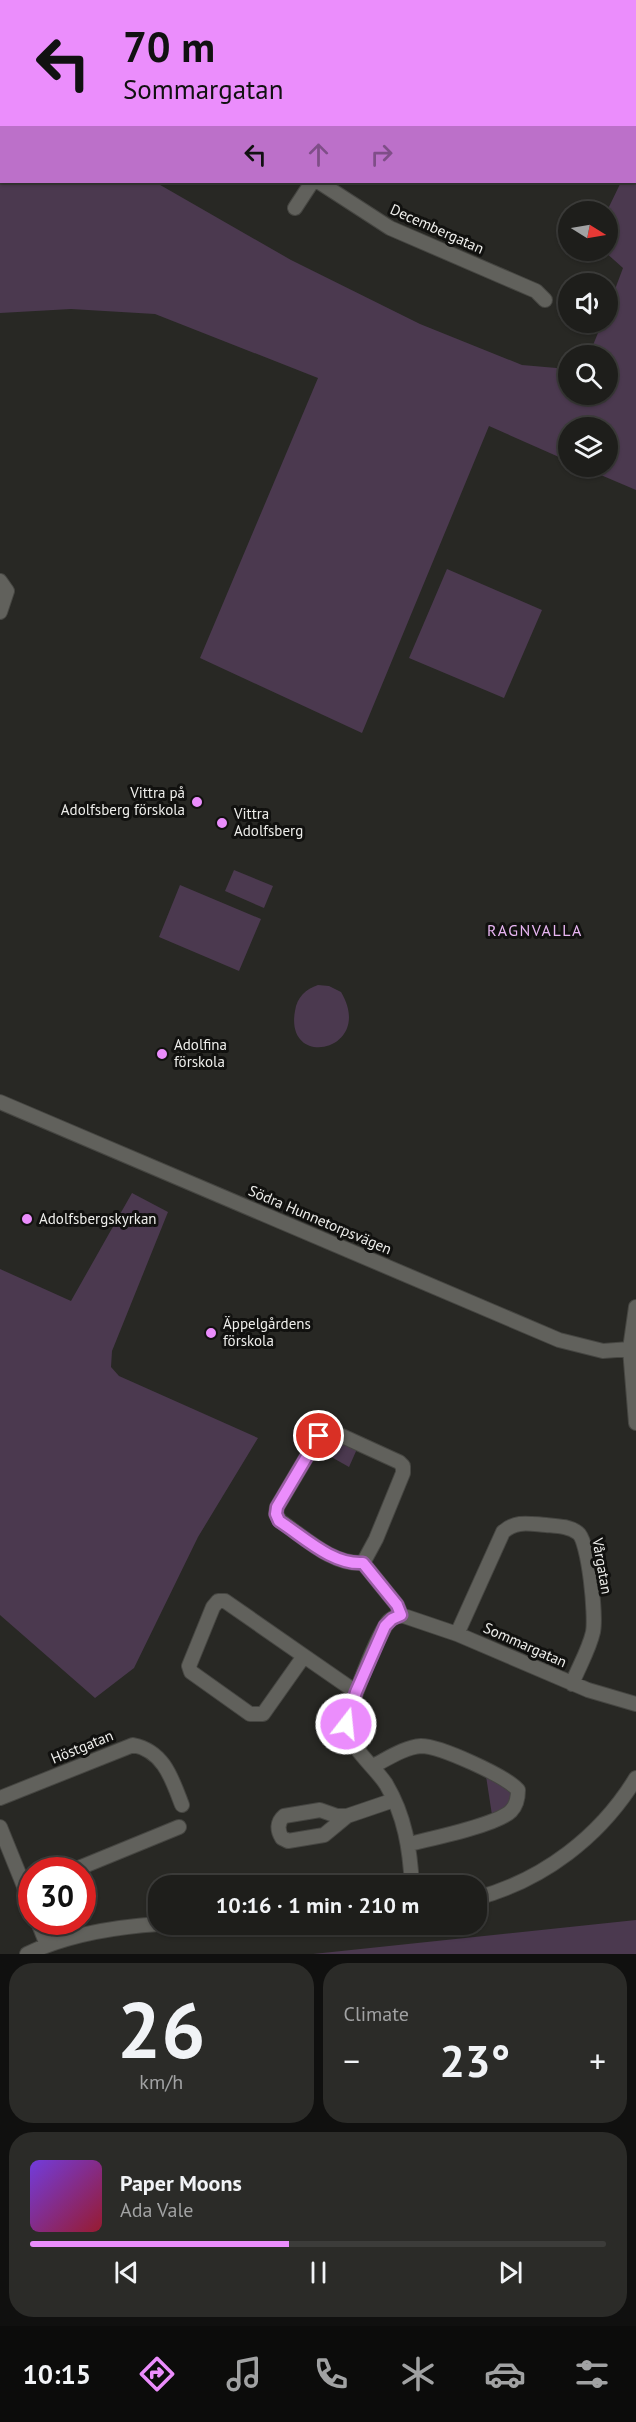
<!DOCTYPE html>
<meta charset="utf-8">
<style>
body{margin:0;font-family:"PT Sans",sans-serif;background:#2b2b28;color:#f1f3f6;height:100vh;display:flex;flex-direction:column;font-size:22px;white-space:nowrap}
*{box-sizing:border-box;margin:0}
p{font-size:20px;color:#a1a2a3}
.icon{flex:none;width:33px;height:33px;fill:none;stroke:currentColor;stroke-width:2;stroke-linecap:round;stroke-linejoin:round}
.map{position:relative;height:1954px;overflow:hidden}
.panel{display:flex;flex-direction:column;gap:9px;padding:9px;background:#10100f;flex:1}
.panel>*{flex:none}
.top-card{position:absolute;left:0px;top:0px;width:636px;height:183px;box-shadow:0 2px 4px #0004,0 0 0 2px #3c3c3a;background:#eb8dfc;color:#111;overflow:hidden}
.needle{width:39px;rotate:101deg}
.controls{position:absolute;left:558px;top:201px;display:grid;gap:12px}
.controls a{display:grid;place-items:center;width:60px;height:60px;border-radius:50%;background:#1e1e1b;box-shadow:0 2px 4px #0004,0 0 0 2px #3c3c3a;font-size:30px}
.speed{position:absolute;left:18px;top:1857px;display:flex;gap:12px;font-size:30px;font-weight:700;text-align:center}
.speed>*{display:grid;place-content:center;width:78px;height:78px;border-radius:50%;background:#1e1e1b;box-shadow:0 2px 4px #0004,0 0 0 2px #3c3c3a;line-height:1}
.speed .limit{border:9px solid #d22;background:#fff;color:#111}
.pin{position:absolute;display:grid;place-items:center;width:51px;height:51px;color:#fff;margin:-26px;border:3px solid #fff;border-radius:50%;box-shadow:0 2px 6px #0007}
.me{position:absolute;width:66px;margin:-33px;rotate:16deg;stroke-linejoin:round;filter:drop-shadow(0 0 4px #0008)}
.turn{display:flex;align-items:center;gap:21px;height:126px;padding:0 24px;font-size:27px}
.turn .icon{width:78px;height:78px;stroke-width:2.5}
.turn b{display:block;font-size:42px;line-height:51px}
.lanes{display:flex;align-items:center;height:57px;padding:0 24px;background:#0003;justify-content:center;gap:30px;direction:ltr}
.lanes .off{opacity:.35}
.big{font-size:45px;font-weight:700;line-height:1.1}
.panel .card{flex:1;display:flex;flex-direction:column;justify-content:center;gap:9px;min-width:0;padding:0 21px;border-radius:24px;background:#2b2b28}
.panel .dial{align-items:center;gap:0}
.dial b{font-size:78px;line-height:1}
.song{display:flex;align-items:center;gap:18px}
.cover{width:72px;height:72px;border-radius:9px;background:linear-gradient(135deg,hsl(260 70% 55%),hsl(350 70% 35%))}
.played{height:6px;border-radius:3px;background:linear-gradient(90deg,#eb8dfc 45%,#3c3c3a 45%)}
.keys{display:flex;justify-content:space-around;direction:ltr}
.heat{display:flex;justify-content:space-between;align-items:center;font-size:33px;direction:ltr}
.panel .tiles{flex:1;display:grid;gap:9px;grid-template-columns:1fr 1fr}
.card:last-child{grid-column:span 2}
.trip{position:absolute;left:148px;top:1875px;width:339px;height:60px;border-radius:24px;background:#1e1e1b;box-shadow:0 2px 4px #0004,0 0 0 2px #3c3c3a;font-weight:700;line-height:60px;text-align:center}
.menu{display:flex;height:96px;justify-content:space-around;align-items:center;background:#0c0c0b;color:#a1a2a3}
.menu .icon{width:42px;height:42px}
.menu .active{color:#eb8dfc}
.menu b{font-size:27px;color:#f1f3f6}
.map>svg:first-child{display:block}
.green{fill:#4b394f}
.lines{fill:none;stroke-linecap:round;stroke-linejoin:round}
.minor-casing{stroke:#464642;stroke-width:16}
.minor{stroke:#61615c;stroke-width:14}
.route-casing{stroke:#995ca4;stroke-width:15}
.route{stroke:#eb8dfc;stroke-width:10}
.poi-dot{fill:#eb8dfc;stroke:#11110f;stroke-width:2}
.labels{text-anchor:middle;stroke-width:6;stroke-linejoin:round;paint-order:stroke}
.street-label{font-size:15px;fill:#eeeeeb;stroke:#11110f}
.poi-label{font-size:15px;fill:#eeeeeb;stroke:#11110f;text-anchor:start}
.neighbourhood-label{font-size:16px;letter-spacing:1.5px;fill:#e8b5f2;stroke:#11110f}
</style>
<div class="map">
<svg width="636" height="1954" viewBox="0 0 636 1954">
<rect width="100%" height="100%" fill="#282824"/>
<!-- green -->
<path class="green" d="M0 104 2 182H155L291 260 420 324 522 365 568 369V394H608V356L589 355 602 323 608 322V308L623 268 604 251 608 250 607 211 621 182H634L636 149V490L582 467 608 466V428H568V461L489 426 362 733 200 658 318 378 155 314 71 309 0 313Z
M447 569 542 610 504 698 409 658Z
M234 870 273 886 264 908 225 891Z
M180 885 261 919 239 971 159 937Z
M318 985 329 986 341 992C376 1051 284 1071 295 1011 297 997 306 989 318 985Z
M132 1193 168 1212 112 1351 111 1367 119 1376 258 1438 198 1537 134 1668 95 1698 0 1615V1269L71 1301Z
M331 1437 357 1449 349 1467 319 1450 327 1438Z
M486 1776 510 1789 512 1794 509 1806 492 1815Z
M636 1920V1954H313Z"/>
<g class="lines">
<defs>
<path id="minor" d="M526 0 530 2
M107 2 108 0
M263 2 264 0
M427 2 428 0
M319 182 390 228 536 291 545 300
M295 208 312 182
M0 581 7 591 0 612
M0 1102 559 1340 603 1351 630 1349
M636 1307 630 1349 636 1423
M363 1563C332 1565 304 1537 280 1521L276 1514 277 1507 319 1436 329 1430 399 1462 403 1466V1473L376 1539 363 1563 397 1605 401 1615
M457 1634 503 1532C516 1520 530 1524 546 1525 557 1526 569 1526 578 1533 589 1541 596 1617 593 1632 589 1650 578 1668 572 1684
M304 1656 225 1601H218L213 1607 189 1666 191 1672 250 1714H263L304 1656 356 1692
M373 1766C387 1759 405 1747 421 1746 440 1746 506 1776 518 1790 518 1798 517 1805 511 1811 497 1825 430 1839 409 1844
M0 1798 133 1745C164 1751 172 1779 182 1805
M347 1816 324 1835 288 1841 282 1838C277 1830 277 1822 284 1816L320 1810 337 1816H347L394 1800
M0 1827 32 1906
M74 1870 179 1827
M412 1886C410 1849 405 1816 386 1784 374 1766 351 1749 347 1728 345 1715 379 1631 389 1621 392 1618 396 1616 401 1615L457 1634 588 1690 636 1704
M477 1898C543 1880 600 1837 636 1778
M38 1922 47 1945
M27 1954C68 1934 114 1927 159 1924"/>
</defs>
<!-- minor casing -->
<use href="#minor" class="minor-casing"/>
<!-- minor -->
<use href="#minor" class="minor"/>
</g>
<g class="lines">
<defs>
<path id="route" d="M319 1436 277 1507 276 1514 279 1521C304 1537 332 1565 363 1563L397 1605 401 1615 392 1619 385 1626 356 1692 346 1724"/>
</defs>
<!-- route casing -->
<use href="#route" class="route-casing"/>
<!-- route -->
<use href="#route" class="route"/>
</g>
<!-- markers -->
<g class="poi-dot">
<circle cx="197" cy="802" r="6"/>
<circle cx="222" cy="823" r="6"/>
<circle cx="162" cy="1054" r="6"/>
<circle cx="27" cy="1219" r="6"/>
<circle cx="211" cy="1333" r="6"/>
</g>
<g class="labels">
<!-- street labels -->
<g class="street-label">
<text transform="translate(437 229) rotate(24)" y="5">Decembergatan</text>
<text transform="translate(320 1220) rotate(23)" y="5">Södra Hunnetorpsvägen</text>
<text transform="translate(602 1566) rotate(80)" y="5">Vårgatan</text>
<text transform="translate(525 1645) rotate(24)" y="5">Sommargatan</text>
<text transform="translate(82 1747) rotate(-22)" y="5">Höstgatan</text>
</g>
<!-- poi labels -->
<g class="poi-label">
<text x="185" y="798" text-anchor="end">Vittra på<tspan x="185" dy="17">Adolfsberg förskola</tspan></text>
<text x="234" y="819">Vittra<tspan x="234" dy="17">Adolfsberg</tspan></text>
<text x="174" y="1050">Adolfina<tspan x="174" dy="17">förskola</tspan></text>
<text x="39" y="1224">Adolfsbergskyrkan</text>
<text x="223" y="1329">Äppelgårdens<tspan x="223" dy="17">förskola</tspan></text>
</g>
<!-- neighbourhood labels -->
<g class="neighbourhood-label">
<text x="535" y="936">RAGNVALLA</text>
</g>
</g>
</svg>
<div class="controls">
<a><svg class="needle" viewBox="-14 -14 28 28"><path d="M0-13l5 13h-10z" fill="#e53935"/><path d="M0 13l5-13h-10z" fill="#a1a2a3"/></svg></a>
<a><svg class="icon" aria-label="sound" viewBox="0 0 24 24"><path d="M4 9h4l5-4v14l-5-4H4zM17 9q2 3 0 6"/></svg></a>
<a><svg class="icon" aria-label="search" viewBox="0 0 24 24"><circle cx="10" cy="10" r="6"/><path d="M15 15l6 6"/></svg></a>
<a><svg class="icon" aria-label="layers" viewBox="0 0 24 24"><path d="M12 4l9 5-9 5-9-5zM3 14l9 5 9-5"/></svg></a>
</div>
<div class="speed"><div class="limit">30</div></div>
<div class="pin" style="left:319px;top:1436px;background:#d93025"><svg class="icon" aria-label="arrive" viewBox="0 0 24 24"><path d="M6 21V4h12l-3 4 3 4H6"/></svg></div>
<svg class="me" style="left:346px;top:1724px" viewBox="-20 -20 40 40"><circle r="17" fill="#eb8dfc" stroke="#fff" stroke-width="3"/><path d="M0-11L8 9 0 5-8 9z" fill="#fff"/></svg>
<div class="trip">10:16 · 1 min · 210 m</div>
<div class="top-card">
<div class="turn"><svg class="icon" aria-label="left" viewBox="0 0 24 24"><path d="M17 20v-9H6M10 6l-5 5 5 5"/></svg><div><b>70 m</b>Sommargatan</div></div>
<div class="lanes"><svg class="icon" aria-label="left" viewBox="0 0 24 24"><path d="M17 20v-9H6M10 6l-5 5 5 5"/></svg><svg class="icon off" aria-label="ahead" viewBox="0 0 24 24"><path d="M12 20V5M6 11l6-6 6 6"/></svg><svg class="icon off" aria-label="right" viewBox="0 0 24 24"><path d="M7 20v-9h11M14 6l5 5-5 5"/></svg></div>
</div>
</div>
<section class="panel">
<div class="tiles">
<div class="card dial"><b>26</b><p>km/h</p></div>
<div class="card"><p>Climate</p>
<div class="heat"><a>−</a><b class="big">23°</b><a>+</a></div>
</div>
<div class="card">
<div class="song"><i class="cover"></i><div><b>Paper Moons</b><p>Ada Vale</p></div></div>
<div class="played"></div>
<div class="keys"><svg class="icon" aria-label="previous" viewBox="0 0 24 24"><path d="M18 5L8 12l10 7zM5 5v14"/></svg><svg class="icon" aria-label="pause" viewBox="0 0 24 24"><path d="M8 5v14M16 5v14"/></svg><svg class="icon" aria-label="next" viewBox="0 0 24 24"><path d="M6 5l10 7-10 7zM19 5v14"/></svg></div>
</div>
</div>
</section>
<nav class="menu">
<b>10:15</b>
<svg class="icon active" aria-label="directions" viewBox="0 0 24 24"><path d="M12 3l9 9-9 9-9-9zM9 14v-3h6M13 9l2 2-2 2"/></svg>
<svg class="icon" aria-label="music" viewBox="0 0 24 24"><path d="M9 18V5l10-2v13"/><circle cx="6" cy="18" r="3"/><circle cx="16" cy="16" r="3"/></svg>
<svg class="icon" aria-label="phone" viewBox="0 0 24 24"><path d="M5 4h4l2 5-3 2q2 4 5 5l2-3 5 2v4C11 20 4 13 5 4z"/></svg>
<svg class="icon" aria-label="climate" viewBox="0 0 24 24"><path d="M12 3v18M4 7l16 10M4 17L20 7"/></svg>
<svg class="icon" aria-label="car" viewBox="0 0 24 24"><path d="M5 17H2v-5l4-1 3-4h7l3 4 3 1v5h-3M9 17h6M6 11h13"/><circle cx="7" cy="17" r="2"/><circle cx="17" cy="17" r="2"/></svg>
<svg class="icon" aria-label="filters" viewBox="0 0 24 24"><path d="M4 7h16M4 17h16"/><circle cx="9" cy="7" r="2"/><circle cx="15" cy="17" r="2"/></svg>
</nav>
